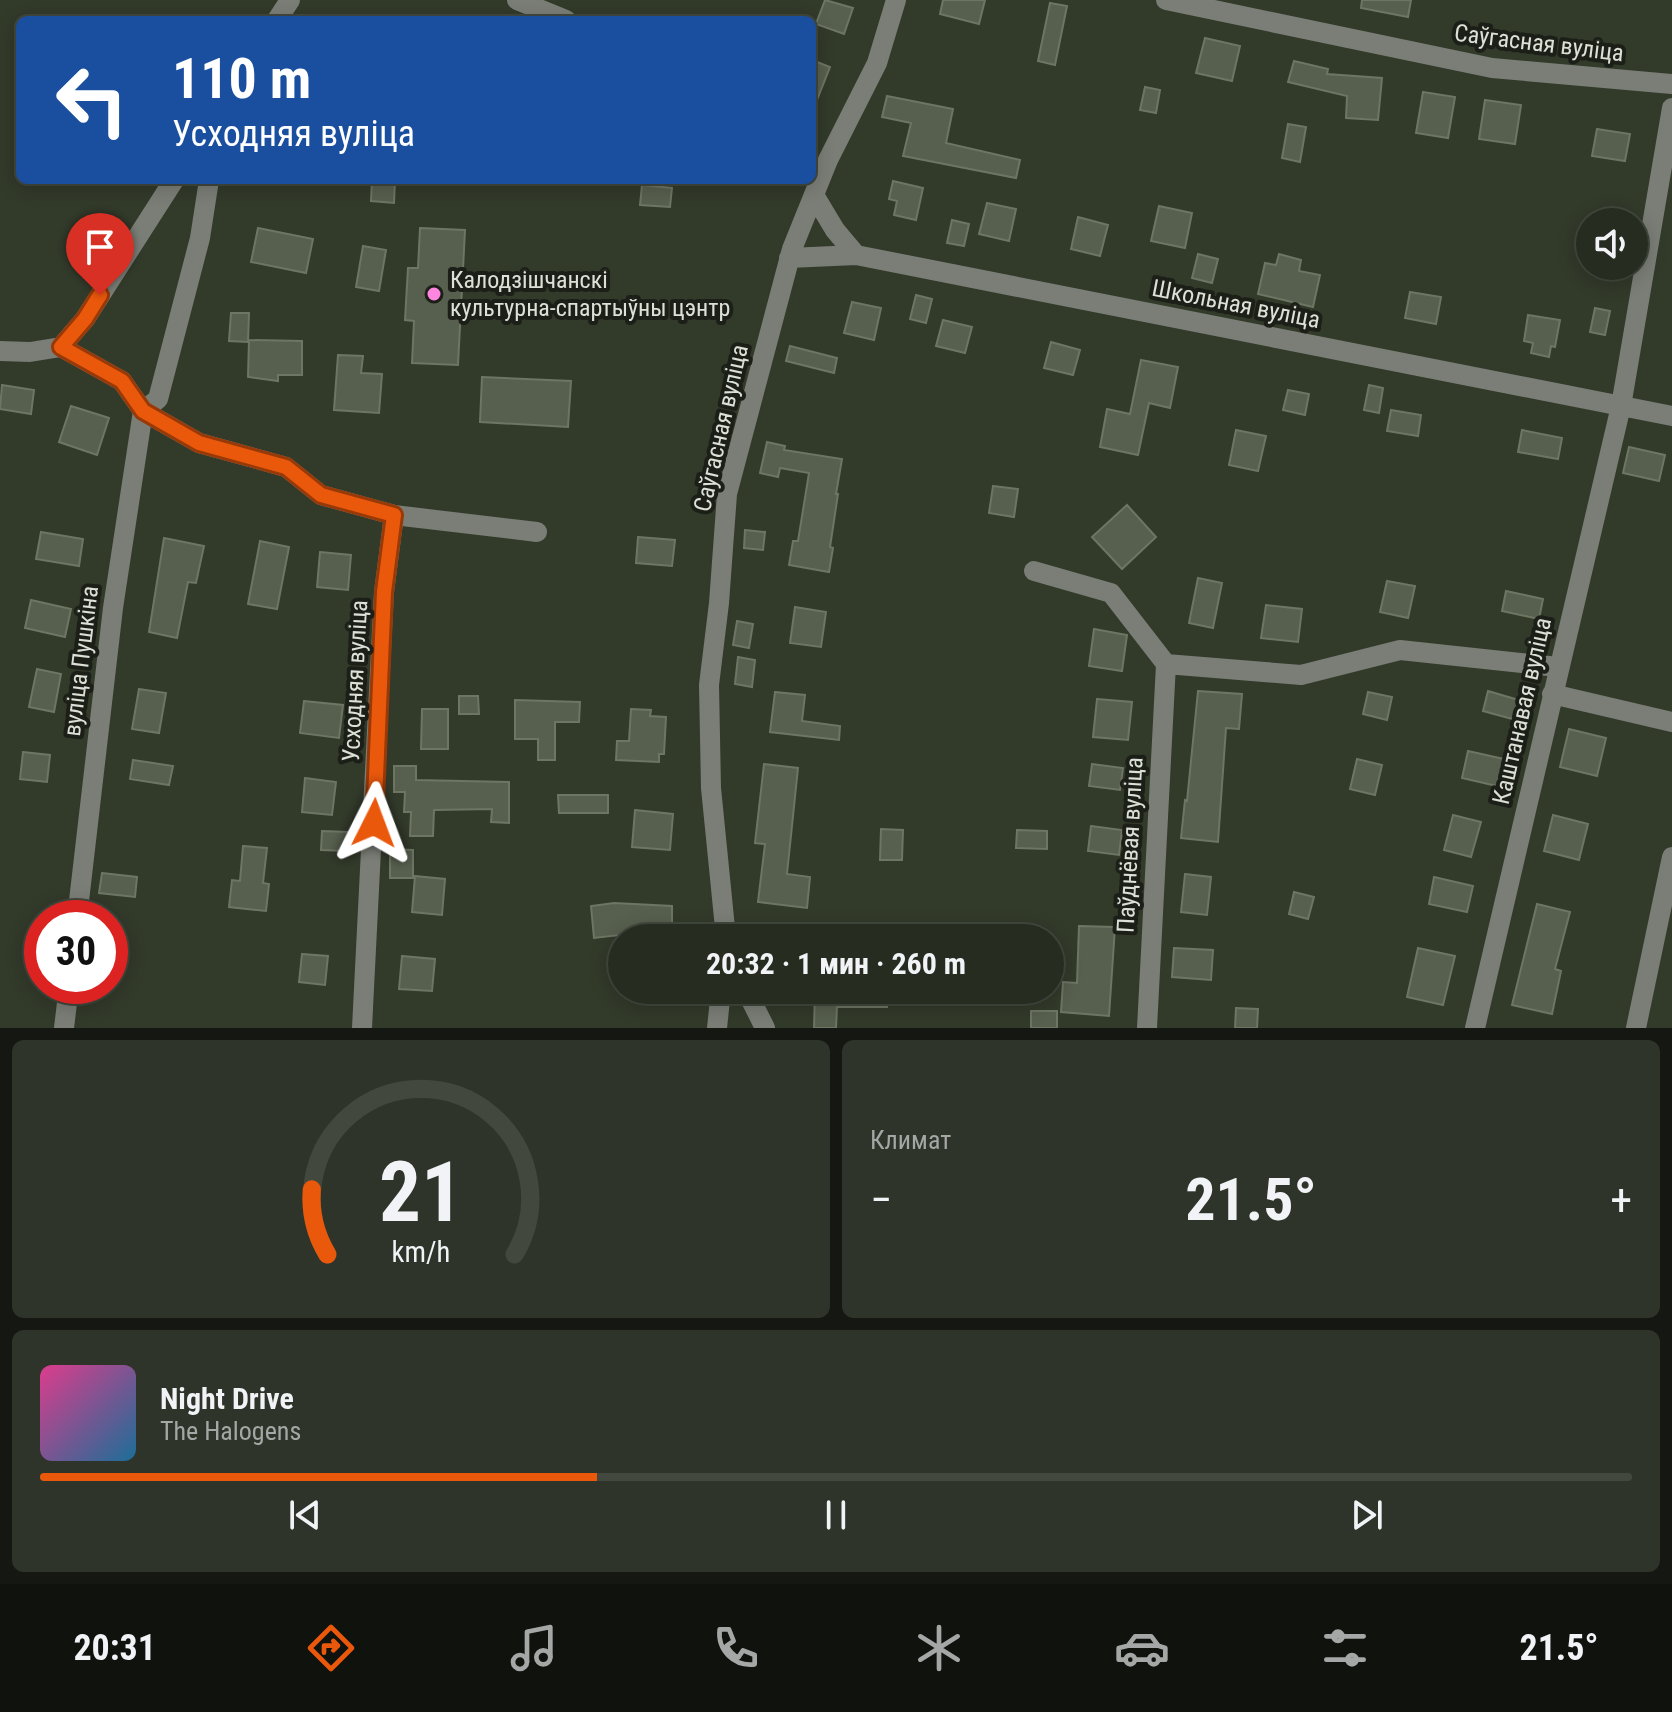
<!DOCTYPE html>
<html lang="ru">
<meta charset="utf-8">
<style>
body{margin:0;font-family:"Roboto Condensed",sans-serif;background:#2e3429;color:#f1f3f6;height:100vh;display:flex;flex-direction:column;font-size:30px;white-space:nowrap}
*{box-sizing:border-box;margin:0}
p{font-size:26px;color:#a4a7a5}
.icon{flex:none;width:44px;height:44px;fill:none;stroke:currentColor;stroke-width:2;stroke-linecap:round;stroke-linejoin:round}
.map{position:relative;height:1028px;overflow:hidden}
.side{display:flex;flex-direction:column;gap:12px;padding:12px;background:#151812;flex:1}
.side>*{flex:none}
.banner{position:absolute;left:16px;top:16px;width:800px;height:168px;border-radius:12px;box-shadow:0 4px 20px #0003,0 0 0 2px #42483e;background:#1a4fa0;color:#fff;overflow:hidden}
.controls{position:absolute;left:1576px;top:208px;display:grid;gap:16px}
.controls a{display:grid;place-items:center;width:72px;height:72px;border-radius:50%;background:#262c20;box-shadow:0 4px 20px #0003,0 0 0 2px #42483e;font-size:40px}
.speed{position:absolute;left:24px;top:900px;display:flex;gap:16px;font-size:40px;font-weight:700;text-align:center}
.speed>*{display:grid;place-content:center;width:104px;height:104px;border-radius:50%;background:#262c20;box-shadow:0 4px 20px #0003,0 0 0 2px #42483e;line-height:1}
.speed .limit{border:12px solid #d22;background:#fff;color:#111}
.pin{position:absolute;display:grid;place-items:center;width:68px;height:68px;color:#fff;margin:-82px -34px;border-radius:50% 50% 50% 0;rotate:-45deg;box-shadow:0 0 8px #0007}
.pin .icon{rotate:45deg}
.me{position:absolute;width:88px;margin:-44px;rotate:3deg;stroke-linejoin:round;filter:drop-shadow(0 0 6px #0008)}
.turn{display:flex;align-items:center;gap:28px;height:168px;padding:0 24px;font-size:36px}
.turn .icon{width:104px;height:104px;stroke-width:2.5}
.turn b{display:block;font-size:56px;line-height:68px}
.big{font-size:60px;font-weight:700;line-height:1.1}
.side .card{flex:1;display:flex;flex-direction:column;justify-content:center;gap:12px;min-width:0;padding:0 28px;border-radius:12px;background:#2e3429}
.side .dial{align-items:center;gap:0}
.dial svg{height:208px;overflow:visible;fill:none;stroke:#42483e;stroke-width:7;stroke-linecap:round;text-anchor:middle}
.dial text{fill:#f1f3f6;stroke:none}
.song{display:flex;align-items:center;gap:24px}
.cover{width:96px;height:96px;border-radius:12px;background:linear-gradient(135deg,hsl(330 70% 55%),hsl(200 70% 35%))}
.played{height:8px;border-radius:4px;background:linear-gradient(90deg,#ea580c 35%,#42483e 35%)}
.keys{display:flex;justify-content:space-around;direction:ltr}
.heat{display:flex;justify-content:space-between;align-items:center;font-size:44px;direction:ltr}
.side .tiles{flex:1;display:grid;gap:12px;grid-template-columns:1fr 1fr}
.card:last-child{grid-column:span 2}
.trip{position:absolute;left:608px;top:924px;width:456px;height:80px;border-radius:40px;background:#262c20;box-shadow:0 4px 20px #0003,0 0 0 2px #42483e;font-weight:700;line-height:80px;text-align:center}
.tab-bar{display:flex;height:128px;justify-content:space-around;align-items:center;background:#0f120d;color:#a4a7a5}
.tab-bar .icon{width:56px;height:56px}
.tab-bar .on{color:#ea580c}
.tab-bar b{font-size:36px;color:#f1f3f6}
.map>svg:first-child{display:block}
.building{fill:#575f4e;stroke:#6d7563;stroke-width:2}
.lines{fill:none;stroke-linecap:round;stroke-linejoin:round}
.minor{stroke:#7a7e76;stroke-width:20}
.route-casing{stroke:#983908;stroke-width:20}
.route{stroke:#ea580c;stroke-width:14}
.poi-dot{fill:#fe85e0;stroke:#1c1f18;stroke-width:3}
.labels{text-anchor:middle;stroke-width:8;stroke-linejoin:round;paint-order:stroke}
.street-label{font-size:24px;fill:#dce1d7;stroke:#1c1f18}
.poi-label{font-size:24px;fill:#dce1d7;stroke:#1c1f18;text-anchor:start}
</style>
<div class="map">
<svg width="1672" height="1028" viewBox="0 0 1672 1028">
<rect width="100%" height="100%" fill="#323a2a"/>
<!-- building -->
<path class="building" d="M825 0 853 8 844 34 816 24Z
M943 0H985L979 24 940 14Z
M1362 0H1411L1408 17 1361 8Z
M1050 3 1067 6 1055 65 1038 61Z
M1205 38 1240 46 1232 81 1196 73Z
M812 60 830 67 813 110H812Z
M1294 61 1328 69 1327 74 1382 78 1378 120 1346 118 1347 96 1288 82Z
M1145 87 1160 90 1156 113 1140 110Z
M1423 92 1455 97 1448 138 1416 133Z
M887 96 953 109 946 143 1020 160 1016 178 903 156 911 123 882 117Z
M1485 100 1521 105 1515 144 1479 139Z
M1288 124 1306 127 1300 162 1282 158Z
M1597 129 1630 134 1625 161 1592 156Z
M372 180H395L394 203 371 201Z
M893 181 923 188 916 220 894 215 897 201 889 199Z
M642 185 672 188 670 207 640 205Z
M987 203 1016 209 1009 241 979 234Z
M1159 206 1192 213 1185 248 1151 241Z
M1078 217 1108 225 1100 256 1071 249Z
M952 220 969 224 964 246 947 243Z
M258 228 313 239 306 273 251 262Z
M420 228 465 230 458 365 412 363 414 321 405 320 408 268H418Z
M363 246 386 250 379 291 356 287Z
M1198 254 1218 259 1212 283 1192 278Z
M1279 254 1301 260 1299 271 1320 275 1313 307 1258 294 1265 263 1276 265Z
M1410 292 1441 297 1436 324 1405 318Z
M916 295 932 299 926 323 910 319Z
M852 302 881 308 874 340 844 333Z
M1595 308 1610 311 1605 335 1590 332Z
M231 313H249L248 342 229 341Z
M1528 315 1560 320 1555 347 1551 346 1549 357 1531 353 1533 343 1524 341Z
M943 320 972 327 965 353 936 346Z
M249 340 302 341V375H278V381L248 377Z
M1051 342 1080 350 1073 375 1044 368Z
M790 346 837 358 834 373 786 361Z
M338 355 363 356 361 373 382 374 379 413 334 410Z
M1141 360 1178 367 1170 408 1149 403 1138 455 1100 447 1107 409 1130 414Z
M482 377 571 381 568 427 480 422Z
M2 385 34 390 31 414 0 409Z
M1369 385 1383 388 1379 413 1364 410Z
M1288 390 1309 394 1305 415 1283 410Z
M71 406 109 418 97 455 59 442Z
M1391 410 1421 415 1418 436 1387 431Z
M1236 430 1266 436 1258 471 1229 465Z
M1522 430 1562 438 1558 459 1518 452Z
M767 442 785 446 784 450 842 459 836 494H838L830 547 833 548 829 572 789 565 793 541H798L809 473 780 468 778 477 760 473Z
M1629 447 1665 455 1659 481 1623 473Z
M993 486 1018 489 1014 517 989 513Z
M1127 505 1156 537 1122 569 1092 537Z
M745 530 765 532 763 550 744 548Z
M41 532 83 539 79 566 36 559Z
M638 537 675 540 672 566 636 563Z
M164 538 204 546 196 583 188 582 177 638 149 632Z
M260 541 289 547 277 609 248 604Z
M320 552 351 555 348 590 317 587Z
M1198 578 1222 583 1213 628 1189 623Z
M1387 581 1415 586 1408 618 1380 612Z
M1506 591 1543 599 1539 619 1502 611Z
M31 600 71 609 65 637 25 628Z
M1266 605 1302 609 1298 642 1261 638Z
M795 607 826 612 821 647 790 643Z
M737 621 753 624 749 648 733 645Z
M1094 629 1127 635 1122 671 1089 666Z
M738 657 755 660 752 687 735 684Z
M37 669 61 674 54 712 29 707Z
M139 689 166 693 159 733 132 729Z
M1198 691 1242 694 1239 729 1226 728 1218 842 1181 838 1185 800 1187 801Z
M1488 691 1522 701 1516 720 1483 711Z
M775 692 805 695 802 721 840 726 839 740 770 732Z
M1368 692 1392 697 1387 720 1363 714Z
M459 696H478L479 714H459Z
M1097 699 1132 702 1128 740 1093 737Z
M515 700 580 702 579 722H555V760H538V739H515Z
M304 701 343 705 339 738 300 733Z
M422 709H448V749H421Z
M631 709 651 710 650 716 666 717 664 754H659V762L616 760 617 741H629Z
M1569 729 1606 738 1597 776 1560 767Z
M1468 751 1504 759 1497 786 1462 778Z
M23 752 50 755 47 782 20 779Z
M1357 759 1382 765 1375 795 1350 789Z
M133 760 173 766 169 785 130 779Z
M764 764 798 768 787 874 810 877 807 908 758 902 765 844 755 843Z
M1092 764 1123 768 1120 790 1089 786Z
M394 766H416V780L509 782V823L491 822 492 809 434 810 433 836H410L411 812H404L405 792H394Z
M305 778 336 782 332 815 302 812Z
M558 795H608V813H559Z
M635 810 673 814 670 850 632 847Z
M1453 815 1481 822 1471 857 1444 850Z
M1553 815 1588 824 1579 860 1544 851Z
M1091 826 1122 830 1119 855 1088 851Z
M881 829 903 830 902 860H880Z
M1017 830 1047 831V849L1016 848Z
M322 831 348 832 347 851 321 850Z
M243 846 267 848 263 883 269 884 266 911 229 907 232 880 240 881Z
M390 849 413 850V878H390Z
M102 873 137 877 135 897 99 893Z
M1185 874 1211 877 1207 915 1181 912Z
M415 876 445 879 442 915 412 912Z
M1434 877 1473 886 1467 912 1429 904Z
M1294 892 1314 897 1308 919 1289 914Z
M614 903 672 906V938H637V933L594 938 591 906Z
M1537 904 1570 912 1555 969 1561 971 1552 1014 1512 1005Z
M1079 926 1115 927 1109 1016 1061 1012 1063 982 1077 983Z
M1174 948 1213 950 1211 980 1172 977Z
M1418 948 1455 956 1443 1005 1407 997Z
M302 954 328 956 325 985 299 982Z
M402 956 435 959 432 991 399 989Z
M848 990H887V1007H837L836 1028H814L815 991Z
M1236 1008 1258 1009 1257 1028H1235Z
M1031 1011H1057V1028H1031Z"/>
<g class="lines">
<!-- minor -->
<path class="minor" d="M517 0 566 20
M1166 0 1492 68 1672 84
M277 20 290 0
M814 195 835 230 856 255
M789 258 856 255 1672 416
M61 347 85 319 174 180
M0 351 30 352 61 347 122 381 143 411 199 443 286 467 321 495 394 515 384 592 362 1028
M143 411 158 399 200 238 209 180
M394 515 537 532
M1034 571 1111 593 1166 664 1301 675 1400 650 1558 667
M1552 694 1672 722
M77 918 113 608 143 411
M726 938 711 788 709 685 719 603 727 494 792 249 828 160 877 63 896 0
M746 990 765 1028
M64 1028 69 986
M717 1028 721 990
M1147 1028 1166 664
M1475 1028 1621 406 1672 108
M1636 1028 1672 857"/>
</g>
<g class="lines">
<defs>
<path id="route" d="M100 295 85 319 61 347 122 381 143 411 199 443 286 467 321 495 394 515 384 592 374 823"/>
</defs>
<!-- route casing -->
<use href="#route" class="route-casing"/>
<!-- route -->
<use href="#route" class="route"/>
</g>
<!-- markers -->
<circle class="poi-dot" cx="434" cy="294" r="8"/>
<g class="labels">
<!-- street labels -->
<g class="street-label">
<text transform="translate(1539 43) rotate(7)" y="8">Саўгасная вуліца</text>
<text transform="translate(1236 304) rotate(11)" y="8">Школьная вуліца</text>
<text transform="translate(721 428) rotate(-77)" y="8">Саўгасная вуліца</text>
<text transform="translate(81 661) rotate(-83)" y="8">вуліца Пушкіна</text>
<text transform="translate(355 681) rotate(-87)" y="8">Усходняя вуліца</text>
<text transform="translate(1522 711) rotate(-77)" y="8">Каштанавая вуліца</text>
<text transform="translate(1130 845) rotate(-87)" y="8">Паўднёвая вуліца</text>
</g>
<!-- poi labels -->
<g class="poi-label">
<text x="450" y="288">Калодзішчанскі<tspan x="450" dy="28">культурна-спартыўны цэнтр</tspan></text>
</g>
</g>
</svg>
<div class="controls">
<a><svg class="icon" aria-label="sound" viewBox="0 0 24 24"><path d="M4 9h4l5-4v14l-5-4H4zM17 9q2 3 0 6"/></svg></a>
</div>
<div class="speed"><div class="limit">30</div></div>
<div class="pin" style="left:100px;top:295px;background:#d93025"><svg class="icon" aria-label="arrive" viewBox="0 0 24 24"><path d="M6 21V4h12l-3 4 3 4H6"/></svg></div>
<svg class="me" style="left:374px;top:823px" viewBox="-20 -20 40 40"><path d="M0-17L14 15 0 8-14 15z" fill="#ea580c" stroke="#fff" stroke-width="4"/></svg>
<div class="trip">20:32 · 1 мин · 260 m</div>
<div class="banner">
<div class="turn"><svg class="icon" aria-label="left" viewBox="0 0 24 24"><path d="M17 20v-9H6M10 6l-5 5 5 5"/></svg><div><b>110 m</b>Усходняя вуліца</div></div>
</div>
</div>
<section class="side">
<div class="tiles">
<div class="card dial"><svg viewBox="0 0 100 80">
<path d="M14 69A42 42 0 1 1 86 69"/>
<path d="M14 69A42 42 0 0 1 8 44" stroke="#ea580c"/>
<text x="50" y="56" font-size="32" font-weight="700">21</text>
<text x="50" y="72" font-size="11">km/h</text>
</svg></div>
<div class="card"><p>Климат</p>
<div class="heat"><a>−</a><b class="big">21.5°</b><a>+</a></div>
</div>
<div class="card">
<div class="song"><i class="cover"></i><div><b>Night Drive</b><p>The Halogens</p></div></div>
<div class="played"></div>
<div class="keys"><svg class="icon" aria-label="previous" viewBox="0 0 24 24"><path d="M18 5L8 12l10 7zM5 5v14"/></svg><svg class="icon" aria-label="pause" viewBox="0 0 24 24"><path d="M8 5v14M16 5v14"/></svg><svg class="icon" aria-label="next" viewBox="0 0 24 24"><path d="M6 5l10 7-10 7zM19 5v14"/></svg></div>
</div>
</div>
</section>
<nav class="tab-bar">
<b>20:31</b>
<svg class="icon on" aria-label="directions" viewBox="0 0 24 24"><path d="M12 3l9 9-9 9-9-9zM9 14v-3h6M13 9l2 2-2 2"/></svg>
<svg class="icon" aria-label="music" viewBox="0 0 24 24"><path d="M9 18V5l10-2v13"/><circle cx="6" cy="18" r="3"/><circle cx="16" cy="16" r="3"/></svg>
<svg class="icon" aria-label="phone" viewBox="0 0 24 24"><path d="M5 4h4l2 5-3 2q2 4 5 5l2-3 5 2v4C11 20 4 13 5 4z"/></svg>
<svg class="icon" aria-label="climate" viewBox="0 0 24 24"><path d="M12 3v18M4 7l16 10M4 17L20 7"/></svg>
<svg class="icon" aria-label="car" viewBox="0 0 24 24"><path d="M5 17H2v-5l4-1 3-4h7l3 4 3 1v5h-3M9 17h6M6 11h13"/><circle cx="7" cy="17" r="2"/><circle cx="17" cy="17" r="2"/></svg>
<svg class="icon" aria-label="filters" viewBox="0 0 24 24"><path d="M4 7h16M4 17h16"/><circle cx="9" cy="7" r="2"/><circle cx="15" cy="17" r="2"/></svg>
<b>21.5°</b>
</nav>
